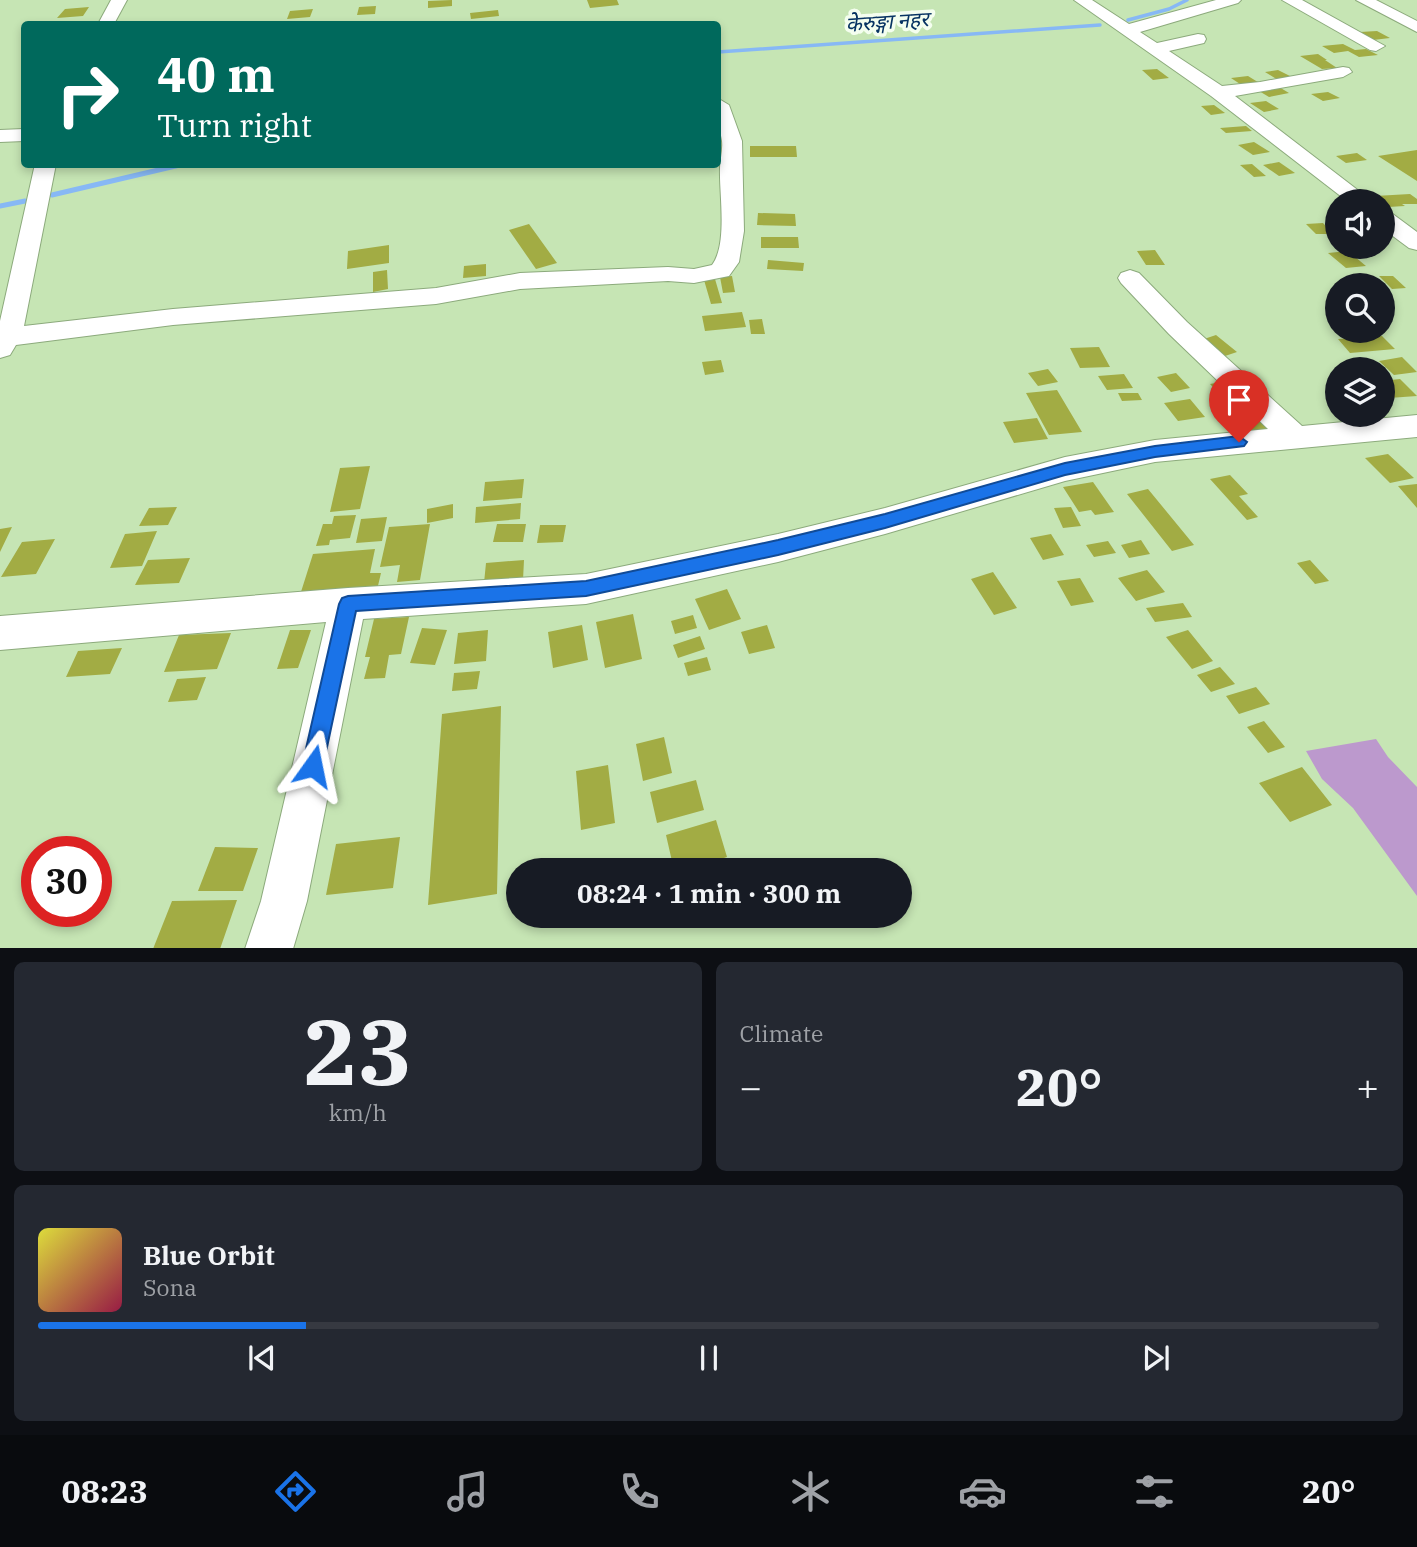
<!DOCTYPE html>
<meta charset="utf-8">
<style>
body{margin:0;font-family:"IBM Plex Serif","Noto Sans Devanagari",serif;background:#242831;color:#f1f3f6;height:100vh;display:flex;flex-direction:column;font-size:26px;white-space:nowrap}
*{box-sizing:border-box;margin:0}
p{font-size:23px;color:#9ea1a6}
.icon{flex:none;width:38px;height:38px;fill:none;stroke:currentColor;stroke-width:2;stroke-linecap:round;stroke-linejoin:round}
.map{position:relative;height:948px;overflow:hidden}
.sheet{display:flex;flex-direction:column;gap:14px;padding:14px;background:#0d0f14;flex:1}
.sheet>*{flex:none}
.top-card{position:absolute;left:21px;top:21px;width:700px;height:147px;border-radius:7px;box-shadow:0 4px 10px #0003;background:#00695c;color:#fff;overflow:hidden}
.controls{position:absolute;left:1325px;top:189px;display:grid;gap:14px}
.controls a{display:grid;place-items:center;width:70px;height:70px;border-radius:50%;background:#171b24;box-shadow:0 4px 10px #0003;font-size:35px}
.speed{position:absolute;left:21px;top:836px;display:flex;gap:14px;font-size:35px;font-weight:700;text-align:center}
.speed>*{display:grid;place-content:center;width:91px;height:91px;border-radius:50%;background:#171b24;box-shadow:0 4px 10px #0003;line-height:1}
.speed .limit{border:10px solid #d22;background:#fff;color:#111}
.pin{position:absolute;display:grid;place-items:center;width:60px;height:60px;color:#fff;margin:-72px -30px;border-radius:50% 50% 50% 0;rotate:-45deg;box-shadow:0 0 7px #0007}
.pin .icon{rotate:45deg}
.me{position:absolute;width:77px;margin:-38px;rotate:12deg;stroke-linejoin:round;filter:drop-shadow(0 0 5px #0008)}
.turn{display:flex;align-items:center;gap:24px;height:147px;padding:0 21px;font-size:32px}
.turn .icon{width:91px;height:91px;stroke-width:2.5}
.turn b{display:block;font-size:49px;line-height:60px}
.big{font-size:52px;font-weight:700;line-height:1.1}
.sheet .widget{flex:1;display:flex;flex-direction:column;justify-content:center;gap:10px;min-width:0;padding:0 24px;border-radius:10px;background:#242831}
.sheet .dial{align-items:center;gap:0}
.dial b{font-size:91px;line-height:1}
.song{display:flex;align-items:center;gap:21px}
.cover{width:84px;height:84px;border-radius:10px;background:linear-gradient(135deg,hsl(60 70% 55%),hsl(340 70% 35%))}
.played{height:7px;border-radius:4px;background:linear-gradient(90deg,#1a73e8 20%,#363941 20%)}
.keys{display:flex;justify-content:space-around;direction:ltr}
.heat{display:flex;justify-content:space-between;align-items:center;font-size:38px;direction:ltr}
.sheet .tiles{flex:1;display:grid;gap:14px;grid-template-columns:1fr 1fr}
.widget:last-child{grid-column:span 2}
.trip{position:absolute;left:506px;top:858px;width:406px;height:70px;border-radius:35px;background:#171b24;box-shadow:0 4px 10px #0003;font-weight:700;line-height:70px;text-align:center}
.tab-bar{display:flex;height:112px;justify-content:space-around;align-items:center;background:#090b0e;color:#9ea1a6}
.tab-bar .icon{width:49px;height:49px}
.tab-bar .current{color:#1a73e8}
.tab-bar b{font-size:32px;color:#f1f3f6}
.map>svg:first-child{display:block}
.green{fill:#bc99cd}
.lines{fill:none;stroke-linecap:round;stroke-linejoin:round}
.stream-far1{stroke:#87b8f5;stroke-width:3.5}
.stream{stroke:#87b8f5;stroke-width:5}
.building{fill:#a2ac44}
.minor-casing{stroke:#8caa7c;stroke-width:2}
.minor{fill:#fff;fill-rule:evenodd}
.route{fill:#1a73e8;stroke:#114b97;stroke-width:2}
.labels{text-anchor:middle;stroke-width:7;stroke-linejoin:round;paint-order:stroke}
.far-water-label{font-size:21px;font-style:italic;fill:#073362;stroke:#f4feef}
</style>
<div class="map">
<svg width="1417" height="949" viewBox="0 0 1417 949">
<rect width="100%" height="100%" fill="#c6e5b4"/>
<!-- green -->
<path class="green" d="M1376 739 1388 757 1417 787V896L1353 808 1322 779 1306 751Z"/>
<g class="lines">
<!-- stream-far1 -->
<path class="stream-far1" d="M1128 20 1169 9 1187 0
M718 52 1100 25"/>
<!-- stream -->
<path class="stream" d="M52 195 184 164
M0 206 25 201"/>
</g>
<!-- building -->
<path class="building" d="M452 0V6L428 8V1Z
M587 0H617L619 5 590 8Z
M376 6 375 14 357 15 359 7Z
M89 7 83 16 57 18 65 9Z
M313 9 310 17 287 19 290 11Z
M498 10 499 16 471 19 470 13Z
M1377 31 1390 38 1373 40 1360 32Z
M1343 44 1355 50 1366 49 1378 55 1359 57 1348 51 1334 53 1322 46Z
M1318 54 1327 60H1325L1337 68 1322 69 1300 56Z
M1157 69 1169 78 1153 80 1142 70Z
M1278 70 1292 77 1278 80 1265 72Z
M1248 76 1261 84 1243 86 1231 78Z
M1279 87 1289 93 1269 97 1259 91Z
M1328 92 1340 98 1323 101 1311 94Z
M1266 101 1279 109 1264 112 1250 103Z
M1214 105 1225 113 1211 115 1201 106Z
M1246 126 1252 131 1226 133 1220 128Z
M1254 142 1270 152 1253 155 1238 145Z
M750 146H796L797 157H750Z
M1417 150V181L1378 156Z
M1357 153 1367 160 1346 163 1336 156Z
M1279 162 1295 173 1279 176 1263 165Z
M1252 164 1266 176 1254 177 1240 165Z
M1410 194 1417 199V204H1402L1405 206 1388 207 1375 196Z
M758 213 795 214 796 226 757 225Z
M1323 223 1333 234H1316L1306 224Z
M529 224 557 263 536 269 509 230Z
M761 237H798L799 248H761Z
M389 245V263L347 269 348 251Z
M1155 250 1165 265H1146L1137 251Z
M1348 251 1366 266 1346 268 1328 253Z
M768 260 804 263 803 271 767 269Z
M486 264V276L463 278 464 266Z
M387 270 388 289 373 292V272Z
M732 276 735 292 723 293 720 277Z
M1379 276H1393L1406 288 1392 289Z
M715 279 722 303 711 304 704 280Z
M742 312 746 327 705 331 702 316Z
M762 319 765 334H751L749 320Z
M1216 335 1237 352 1222 357 1201 340Z
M1382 336 1395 349 1350 353 1338 339Z
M1099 347 1110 367 1080 368 1070 348Z
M1402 357 1417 372 1394 375 1379 361Z
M721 360 724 372 705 375 702 362Z
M1048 369 1058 382 1038 386 1028 373Z
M1176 373 1190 388 1171 392 1157 377Z
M1124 374 1133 388 1107 390 1098 376Z
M1400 379 1417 396 1389 398 1382 392V381Z
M1232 380 1256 404 1233 408 1210 384Z
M1057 390 1082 432 1049 435 1026 393Z
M1118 393H1138L1142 400 1122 401Z
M1190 399 1205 417 1178 421 1164 403Z
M1263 414 1275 429 1241 432 1231 417Z
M1037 418 1048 439 1014 443 1003 422Z
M1388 454 1414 478 1390 483 1365 458Z
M370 466 360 509 330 512 340 468Z
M1230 475 1248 494 1239 496 1258 517 1247 520 1210 479Z
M524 479 522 498 483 501 485 482Z
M1093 482 1114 512 1095 515 1091 510 1079 512 1063 487Z
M1417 484V508L1398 486Z
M1148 489 1194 545 1172 551 1127 494Z
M521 503 520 519 475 523 476 507Z
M453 504V518L427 523V509Z
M177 507 168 525 139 526 149 508Z
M1071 507 1081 526 1063 528 1054 508Z
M356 515 350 538 330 540 329 545 316 546 323 524H332L334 516Z
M387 517 382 541 356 543 361 519Z
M430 524 420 580 397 582 400 565 380 567 389 527Z
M497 524H526L523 542H493Z
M540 525H566L563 542 537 543Z
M12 527 0 552V529Z
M157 531 142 566 110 568 125 534Z
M1051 534 1064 555 1043 560 1030 538Z
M55 539 36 574 1 577 22 542Z
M1141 540 1150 554 1129 558 1121 545Z
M1108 541 1116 553 1094 557 1086 545Z
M375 549 370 573H381L377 590 300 595 313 554Z
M190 558 179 583 135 585 148 560Z
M524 560 523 580 484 583 486 563Z
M1310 560 1329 581 1315 584 1297 563Z
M1147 570 1165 592 1136 601 1118 578Z
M993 572 1017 608 994 615 971 579Z
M1080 578 1094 602 1071 606 1057 581Z
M727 589 741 619 709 630 695 599Z
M1183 603 1192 617 1155 622 1146 608Z
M633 614 642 659 605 668 596 622Z
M693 615 697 628 675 634 671 621Z
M409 617 401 654 389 655 385 678 364 679 370 657H365L374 619Z
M582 625 588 660 553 668 548 632Z
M767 625 775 648 749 654 741 632Z
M422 628 447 630 435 665 410 663Z
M290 630H311L298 668 277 669Z
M488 630 486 661 454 664 458 633Z
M1188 630 1213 661 1192 669 1166 637Z
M231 633 217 669 164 672 179 635Z
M700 636 705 649 678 658 673 645Z
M122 648 110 674 66 677 78 651Z
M707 657 711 670 688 676 684 663Z
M1220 667 1235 684 1211 692 1197 675Z
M480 671 477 689 452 691 454 673Z
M206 677 197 700 168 702 177 679Z
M1256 687 1270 704 1239 714 1226 696Z
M501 706 497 894 428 905 442 714Z
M1264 721 1285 747 1268 753 1247 727Z
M664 737 672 773 643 781 636 744Z
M608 765 615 823 581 830 576 771Z
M1302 767 1332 805 1290 822 1259 783Z
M696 780 704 810 657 823 650 792Z
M716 820 727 857 688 870H674L666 835Z
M400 837 393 888 326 895 336 844Z
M215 847 258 848 243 891H198Z
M237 900 220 949H153L172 901Z"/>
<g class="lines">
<defs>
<path id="minor" d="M111 0H127L114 24H98Z
M1074 0H1092L1129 24 1216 0H1241L1238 3 1140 32 1157 43 1198 34 1204 35 1206 39 1204 43 1169 51 1222 86 1260 82 1343 67 1349 68 1352 72 1343 77 1235 96 1372 201H1347L1211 96Z
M1282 0H1302L1385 46 1376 51 1370 50Z
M1356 0H1376L1417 21V32Z
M719 99 729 105 742 141 744 231 739 262 729 276 694 283 668 281 520 289 436 304 173 325 16 345 10 355 0 358V321L35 164H56L24 326 173 309 436 288 520 273 668 267 694 269 712 265C728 244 719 193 720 168 720 160 723 150 722 141 720 127 714 113 719 99Z
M24 129V141L0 142V130Z
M1382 210 1390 212 1417 232V250L1409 248 1382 228Z
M1130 270 1139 273 1187 322 1302 426 1417 415V437L1155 462 1065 481 885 534 778 562 586 604 363 619 307 901 293 949H245L261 901 326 622 0 650V616L348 588 586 574 778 534 885 508 1065 457 1155 440 1268 429 1169 334 1121 283 1118 278 1121 273Z"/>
</defs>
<!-- minor casing -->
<use href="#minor" class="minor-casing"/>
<!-- minor -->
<use href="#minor" class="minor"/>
</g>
<!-- route -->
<path class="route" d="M1239 436 1247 442 1244 446 1155 457 1065 475 885 528 778 555 586 596 356 611 323 766 320 773 313 776 306 773 302 766 339 604 342 598 348 596 586 581 778 540 885 514 1065 463 1155 446Z"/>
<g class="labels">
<!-- far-water labels -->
<g class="far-water-label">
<text transform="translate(887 22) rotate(-4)" y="7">केेरुङ्गा नहर</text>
</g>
</g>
</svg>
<div class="controls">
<a><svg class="icon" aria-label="sound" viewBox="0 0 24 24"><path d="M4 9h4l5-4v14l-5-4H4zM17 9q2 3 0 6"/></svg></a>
<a><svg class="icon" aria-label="search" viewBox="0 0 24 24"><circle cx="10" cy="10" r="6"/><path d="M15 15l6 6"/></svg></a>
<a><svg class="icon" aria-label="layers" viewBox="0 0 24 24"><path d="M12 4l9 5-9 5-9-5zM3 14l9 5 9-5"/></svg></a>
</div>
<div class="speed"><div class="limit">30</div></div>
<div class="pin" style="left:1239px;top:442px;background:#d93025"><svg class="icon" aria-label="arrive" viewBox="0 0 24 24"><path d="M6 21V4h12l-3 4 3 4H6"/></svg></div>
<svg class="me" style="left:313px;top:766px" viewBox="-20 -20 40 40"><path d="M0-17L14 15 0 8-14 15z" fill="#1a73e8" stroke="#fff" stroke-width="4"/></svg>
<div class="trip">08:24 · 1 min · 300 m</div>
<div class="top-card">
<div class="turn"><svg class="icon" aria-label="right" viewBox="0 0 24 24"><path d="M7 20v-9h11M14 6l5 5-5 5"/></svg><div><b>40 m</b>Turn right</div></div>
</div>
</div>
<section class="sheet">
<div class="tiles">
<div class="widget dial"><b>23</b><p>km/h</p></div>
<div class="widget"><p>Climate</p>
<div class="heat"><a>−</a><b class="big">20°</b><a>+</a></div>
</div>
<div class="widget">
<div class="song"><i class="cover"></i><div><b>Blue Orbit</b><p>Sona</p></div></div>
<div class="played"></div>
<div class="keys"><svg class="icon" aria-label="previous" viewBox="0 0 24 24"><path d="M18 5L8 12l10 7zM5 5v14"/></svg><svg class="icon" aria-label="pause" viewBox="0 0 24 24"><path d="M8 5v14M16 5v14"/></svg><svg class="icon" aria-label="next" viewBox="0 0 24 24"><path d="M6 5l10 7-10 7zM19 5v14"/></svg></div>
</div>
</div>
</section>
<nav class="tab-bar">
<b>08:23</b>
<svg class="icon current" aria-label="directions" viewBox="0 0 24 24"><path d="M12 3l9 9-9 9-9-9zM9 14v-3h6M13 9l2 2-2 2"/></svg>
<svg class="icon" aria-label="music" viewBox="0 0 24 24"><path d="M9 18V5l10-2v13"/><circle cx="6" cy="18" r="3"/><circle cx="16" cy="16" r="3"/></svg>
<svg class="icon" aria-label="phone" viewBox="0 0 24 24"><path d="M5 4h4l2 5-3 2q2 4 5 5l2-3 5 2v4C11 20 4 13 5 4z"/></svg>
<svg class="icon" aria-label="climate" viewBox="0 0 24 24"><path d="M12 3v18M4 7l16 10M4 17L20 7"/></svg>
<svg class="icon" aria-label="car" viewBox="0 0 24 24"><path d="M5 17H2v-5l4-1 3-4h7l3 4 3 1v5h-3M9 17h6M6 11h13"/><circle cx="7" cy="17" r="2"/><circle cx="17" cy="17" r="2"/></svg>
<svg class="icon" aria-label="filters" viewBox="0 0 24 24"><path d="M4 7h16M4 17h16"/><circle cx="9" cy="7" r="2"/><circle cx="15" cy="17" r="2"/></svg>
<b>20°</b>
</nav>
